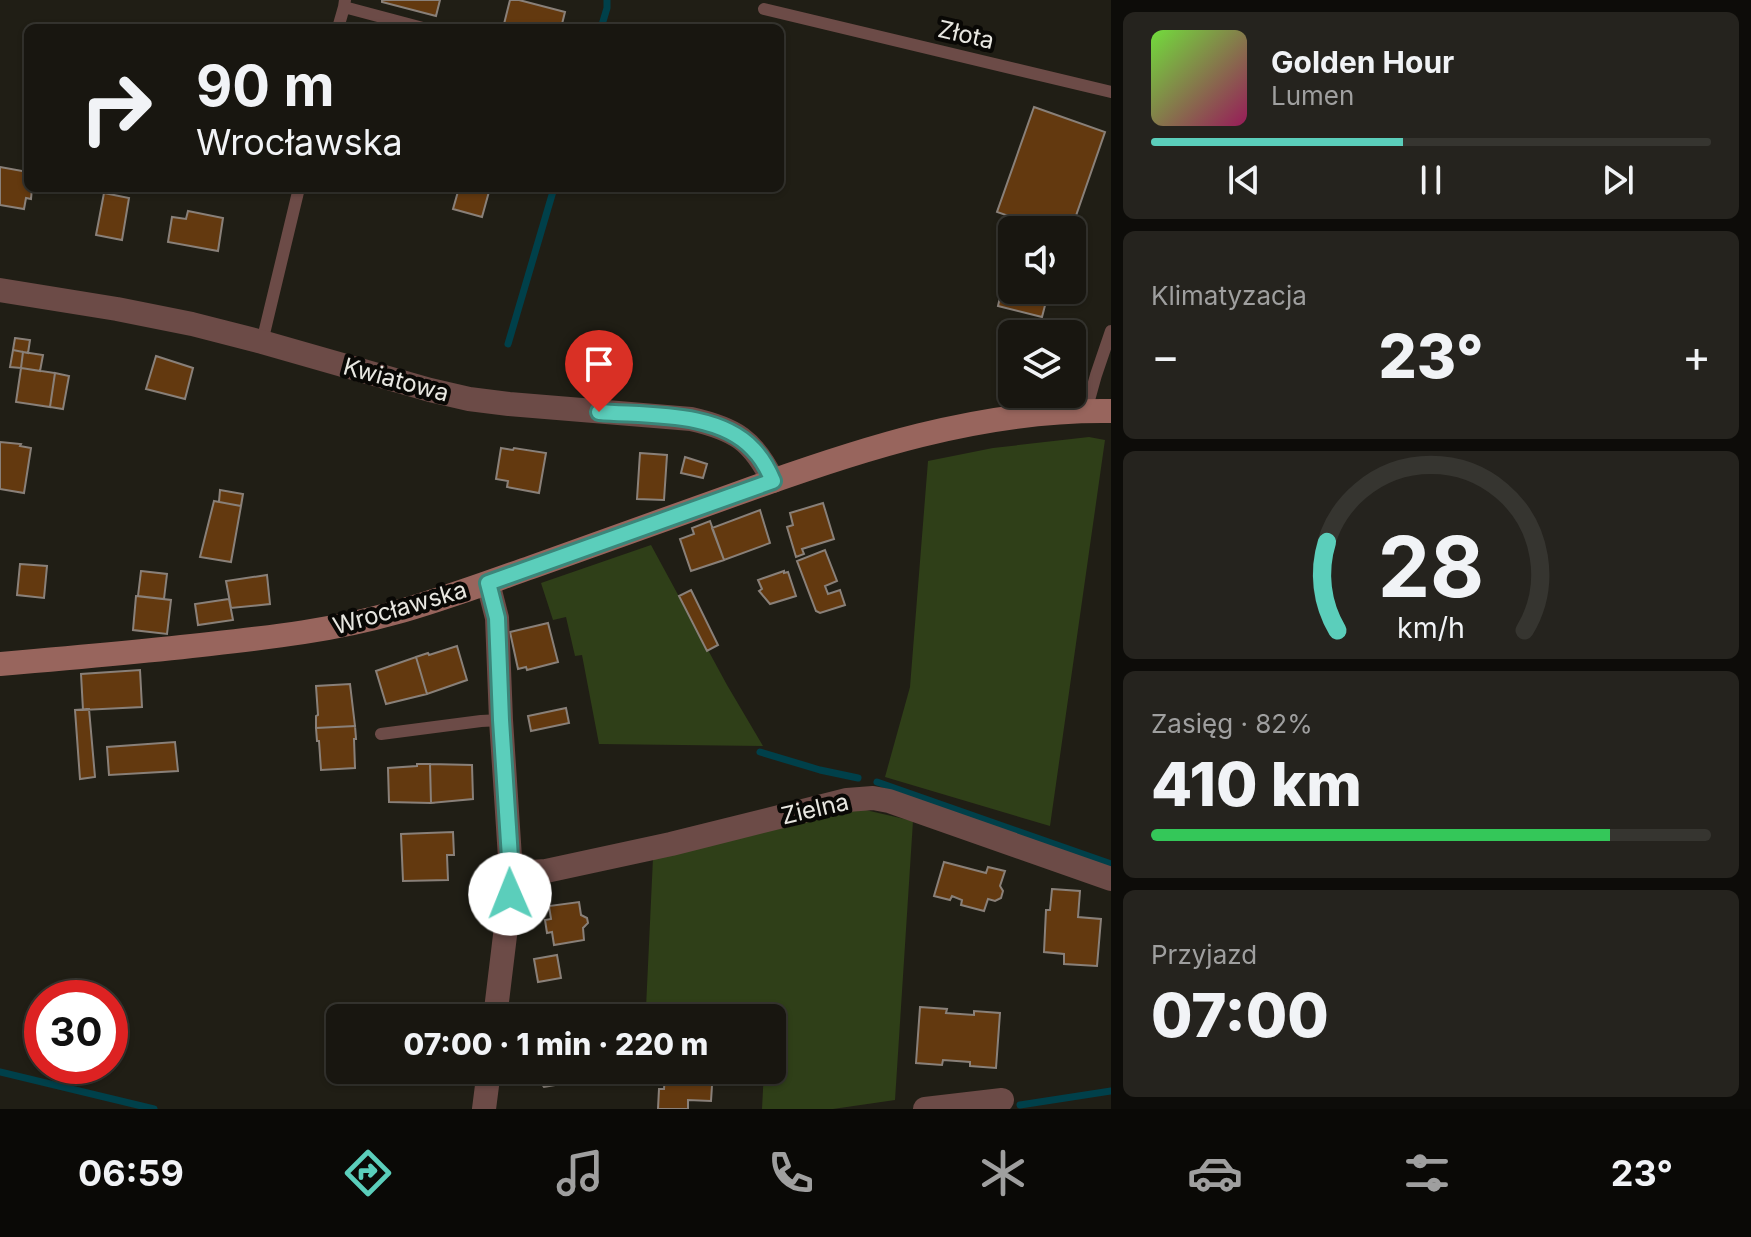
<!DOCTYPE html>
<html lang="pl">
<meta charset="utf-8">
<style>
body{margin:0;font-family:Inter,sans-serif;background:#25231e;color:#f1f3f6;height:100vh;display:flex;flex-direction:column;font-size:30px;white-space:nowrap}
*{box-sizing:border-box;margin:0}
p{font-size:26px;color:#9f9f9f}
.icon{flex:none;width:44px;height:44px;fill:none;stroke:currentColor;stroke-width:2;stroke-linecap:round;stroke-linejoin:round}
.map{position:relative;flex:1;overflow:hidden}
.panel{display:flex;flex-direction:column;gap:12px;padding:12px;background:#0d0c09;width:640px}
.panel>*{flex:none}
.top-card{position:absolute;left:24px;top:24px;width:760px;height:168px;border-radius:12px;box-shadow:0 2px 6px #0004,0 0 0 2px #363530;background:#181610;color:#f1f3f6;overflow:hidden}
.fabs{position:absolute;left:998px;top:216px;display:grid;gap:16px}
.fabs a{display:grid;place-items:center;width:88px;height:88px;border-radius:12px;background:#181610;box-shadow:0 2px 6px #0004,0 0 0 2px #363530;font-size:40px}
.speed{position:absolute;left:24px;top:980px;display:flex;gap:16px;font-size:40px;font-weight:700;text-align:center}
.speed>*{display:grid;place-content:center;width:104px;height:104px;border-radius:50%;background:#181610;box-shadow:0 2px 6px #0004,0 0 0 2px #363530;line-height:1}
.speed .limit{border:12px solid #d22;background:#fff;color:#111}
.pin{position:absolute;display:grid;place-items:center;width:68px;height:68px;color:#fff;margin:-82px -34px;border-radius:50% 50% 50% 0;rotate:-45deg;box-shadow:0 0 8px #0007}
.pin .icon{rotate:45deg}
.me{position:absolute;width:88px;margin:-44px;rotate:359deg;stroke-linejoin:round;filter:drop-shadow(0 0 6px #0008)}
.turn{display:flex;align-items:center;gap:28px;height:168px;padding:0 40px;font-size:36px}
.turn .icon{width:104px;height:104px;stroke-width:2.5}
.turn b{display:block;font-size:56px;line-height:68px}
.big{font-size:60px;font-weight:800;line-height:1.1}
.panel .card{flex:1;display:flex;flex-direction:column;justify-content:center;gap:12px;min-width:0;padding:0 28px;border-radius:12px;background:#25231e}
.panel .dial{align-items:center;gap:0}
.dial svg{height:208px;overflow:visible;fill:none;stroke:#363530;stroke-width:7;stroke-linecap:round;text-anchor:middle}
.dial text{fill:#f1f3f6;stroke:none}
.song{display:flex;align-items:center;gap:24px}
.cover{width:96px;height:96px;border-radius:12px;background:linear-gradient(135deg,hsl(100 70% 55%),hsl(330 70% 35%))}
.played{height:8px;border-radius:4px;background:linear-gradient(90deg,#5bcebb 45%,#363530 45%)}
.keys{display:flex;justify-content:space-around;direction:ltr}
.heat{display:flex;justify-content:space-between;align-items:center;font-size:44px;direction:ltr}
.charge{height:12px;border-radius:6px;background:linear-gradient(90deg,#34c759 82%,#363530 0)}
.trip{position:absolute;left:326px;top:1004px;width:460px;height:80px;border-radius:12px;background:#181610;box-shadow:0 2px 6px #0004,0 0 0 2px #363530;font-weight:800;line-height:80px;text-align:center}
.menu{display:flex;height:128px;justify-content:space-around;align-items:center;background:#0a0906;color:#9f9f9f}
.menu .icon{width:56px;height:56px}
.menu .selected{color:#5bcebb}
.menu b{font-size:36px;color:#f1f3f6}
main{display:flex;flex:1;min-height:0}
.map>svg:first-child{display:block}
.green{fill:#2f3f18}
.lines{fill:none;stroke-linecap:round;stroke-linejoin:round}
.stream{stroke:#00404a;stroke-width:7}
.building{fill:#63390f;stroke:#898079;stroke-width:2}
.lane{stroke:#6c4b47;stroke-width:12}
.street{stroke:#6c4b47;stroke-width:24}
.secondary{stroke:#98655d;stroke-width:24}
.route-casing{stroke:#3b867a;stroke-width:20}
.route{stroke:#5bcebb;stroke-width:14}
.labels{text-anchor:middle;stroke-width:8;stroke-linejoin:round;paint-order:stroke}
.street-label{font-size:24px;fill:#e8e7e1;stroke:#090805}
</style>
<main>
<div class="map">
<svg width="1111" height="1109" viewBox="0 0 1111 1109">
<rect width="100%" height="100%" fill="#201e15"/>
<!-- green -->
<path class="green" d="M1089 437 1105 440 1050 826 885 777 910 687 928 461 993 448Z
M651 545 727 685 763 746 599 744 582 655 575 656 566 617 553 620 541 583Z
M857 808 913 821 895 1100 833 1109H762L764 1070H772V1018H767V1016L646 1008 653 858Z"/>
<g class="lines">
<!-- stream -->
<path class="stream" d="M601 28 607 8V0
M508 344 554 188
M760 752 820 770 858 778
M877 782 1111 864
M0 1072 154 1109
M1020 1105 1111 1091"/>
</g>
<!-- building -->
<path class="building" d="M382 0H440L436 16 382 2Z
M510 0H519L565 12 561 28H503Z
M1034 107 1105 132 1071 230H1049L997 212Z
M0 167 28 172V188H32L31 199 26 198 24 209 0 205Z
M459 188H490L482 217 453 209Z
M104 193 129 198 122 240 96 235Z
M188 211 223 218 218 251 168 242 172 217 186 219Z
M1010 253H1012V290H1049L1042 317 998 306Z
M15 338 30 340 28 353 13 350Z
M13 350 23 352 21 368 10 367Z
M23 352 43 355 40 371 21 368Z
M156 356 193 368 185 399 146 389Z
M21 368 55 373 50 407 16 402Z
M55 373 69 376 63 409 50 407Z
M0 442 21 444 20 446 31 448 24 493 0 489Z
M501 448 513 450 514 448 546 453 539 493 507 487 508 481 496 479Z
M640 453 667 455 664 500 637 499Z
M685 457 707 464 703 478 681 473Z
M220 490 243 494 241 506 219 502Z
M214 501 241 506 231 562 200 557Z
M823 503 834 539 802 549 804 554 796 557 787 527 793 525 790 513Z
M760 510 770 543 724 560 712 528Z
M710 521 724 560 691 571 680 539 694 534 692 528Z
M825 550 837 581 825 586 828 594 840 590 845 605 820 613 816 611 797 561Z
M20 564 47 566 44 598 17 595Z
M141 571 167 574 164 599 138 596Z
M784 571V573L788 572 796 596 770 604 759 591 762 589 758 580Z
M267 575 270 604 231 608 226 581Z
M691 590 718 645 707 651 679 596Z
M136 596 171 600 167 634 133 630Z
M229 599 233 620 198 625 195 604Z
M548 623 558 662 527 670 526 667 518 669 510 632Z
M457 646 467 680 427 694 416 657 428 653 429 655Z
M416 657 427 694 386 704 376 671Z
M140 670 142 707 83 710 81 674Z
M350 684 355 726 316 728V716L318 715 316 686Z
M566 708 569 723 531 731 528 716Z
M89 709 95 777 80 779 75 710Z
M355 726 356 739H354L355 768 321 770 319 741H317L316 728Z
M175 742 178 771 109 775 107 747Z
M417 764H430L431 803 389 802 388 768 417 766Z
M430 764 472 765 473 799 431 803Z
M453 832 454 855H447L448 880 403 881 401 834Z
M944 862 986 873 988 867 1005 871 1000 886 1003 891 1001 898 995 901 988 899 984 911 961 905 962 900 952 896 950 900 934 896Z
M1052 889 1080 891 1078 917 1101 919 1097 966 1064 964V954L1044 952 1046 910H1050Z
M579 902 581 915 587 918 588 923 583 928 584 940 554 945 552 932 547 933 545 920 551 919 549 906Z
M557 955 561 978 538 982 534 959Z
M920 1007 947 1009 946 1013 974 1015V1011L1000 1013 996 1068 970 1066V1062L943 1060 942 1065 916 1063Z
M340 1026V1070L347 1071 333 1072 331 1027Z
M527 1070H558L556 1085 544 1087 541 1083 525 1081Z
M660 1070H713L711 1101 688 1100V1109H658L659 1089H664L665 1074 660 1073Z"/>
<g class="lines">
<!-- lane -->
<path class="lane" d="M345 0 344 7 423 28
M764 9 1111 92
M338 28 344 7
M262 342 299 188
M1086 411 1096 375 1111 331
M381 734 481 721 501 720"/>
<!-- street -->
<path class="street" d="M0 290 117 309 192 324 262 342 430 390 469 399 509 404 691 419C735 429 753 440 773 481
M488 583 497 618 501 720 511 873 510 894 495 1018
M511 873 546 871 671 844 847 800 873 798 889 801 1111 879
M484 1109 489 1070
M925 1109 1002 1100"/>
<!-- secondary -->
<path class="secondary" d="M0 664C70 658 140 652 210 644 273 637 334 630 394 613 441 600 486 583 532 567 600 543 668 519 736 494 857 450 981 409 1111 411"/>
</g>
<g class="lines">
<defs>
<path id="route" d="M510 894 511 873 501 720 497 618 488 583 773 481C768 469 762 458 753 449 718 411 647 416 599 412"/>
</defs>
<!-- route casing -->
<use href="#route" class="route-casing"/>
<!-- route -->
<use href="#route" class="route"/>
</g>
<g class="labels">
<!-- street labels -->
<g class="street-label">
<text transform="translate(966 35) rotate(13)" y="8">Złota</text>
<text transform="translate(396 380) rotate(15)" y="8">Kwiatowa</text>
<text transform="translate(400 608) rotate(-16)" y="8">Wrocławska</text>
<text transform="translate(815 809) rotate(-13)" y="8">Zielna</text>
</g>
</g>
</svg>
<div class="fabs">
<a><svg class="icon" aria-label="sound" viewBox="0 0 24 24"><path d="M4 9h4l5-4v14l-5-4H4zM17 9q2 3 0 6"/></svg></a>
<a><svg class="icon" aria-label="layers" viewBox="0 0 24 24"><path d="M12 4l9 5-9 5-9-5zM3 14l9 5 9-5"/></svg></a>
</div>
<div class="speed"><div class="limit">30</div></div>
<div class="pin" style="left:599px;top:412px;background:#d93025"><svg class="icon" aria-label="arrive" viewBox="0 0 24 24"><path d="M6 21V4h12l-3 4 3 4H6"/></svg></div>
<svg class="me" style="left:510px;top:894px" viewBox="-20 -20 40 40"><circle r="19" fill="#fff"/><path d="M0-13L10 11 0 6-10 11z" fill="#5bcebb"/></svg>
<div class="trip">07:00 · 1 min · 220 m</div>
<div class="top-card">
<div class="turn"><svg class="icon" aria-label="right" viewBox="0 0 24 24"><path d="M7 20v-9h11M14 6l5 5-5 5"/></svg><div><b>90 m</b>Wrocławska</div></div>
</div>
</div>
<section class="panel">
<div class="card">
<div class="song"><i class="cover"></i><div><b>Golden Hour</b><p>Lumen</p></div></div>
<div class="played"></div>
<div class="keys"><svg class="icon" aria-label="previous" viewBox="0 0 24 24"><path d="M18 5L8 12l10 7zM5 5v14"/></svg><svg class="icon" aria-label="pause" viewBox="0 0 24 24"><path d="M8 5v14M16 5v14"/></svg><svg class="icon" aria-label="next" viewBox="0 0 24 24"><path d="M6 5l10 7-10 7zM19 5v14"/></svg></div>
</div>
<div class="card"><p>Klimatyzacja</p>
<div class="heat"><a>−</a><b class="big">23°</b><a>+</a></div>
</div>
<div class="card dial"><svg viewBox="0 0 100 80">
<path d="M14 69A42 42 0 1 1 86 69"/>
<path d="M14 69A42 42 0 0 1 10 35" stroke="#5bcebb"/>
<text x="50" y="56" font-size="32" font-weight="700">28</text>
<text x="50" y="72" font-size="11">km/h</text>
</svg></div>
<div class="card"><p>Zasięg · 82%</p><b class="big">410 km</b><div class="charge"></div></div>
<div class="card"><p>Przyjazd</p><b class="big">07:00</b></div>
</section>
</main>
<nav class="menu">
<b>06:59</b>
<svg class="icon selected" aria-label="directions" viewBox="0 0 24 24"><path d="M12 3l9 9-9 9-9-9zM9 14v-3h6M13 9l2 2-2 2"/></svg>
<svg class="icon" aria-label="music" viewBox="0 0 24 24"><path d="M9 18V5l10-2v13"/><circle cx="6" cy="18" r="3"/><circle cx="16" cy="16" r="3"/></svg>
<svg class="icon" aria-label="phone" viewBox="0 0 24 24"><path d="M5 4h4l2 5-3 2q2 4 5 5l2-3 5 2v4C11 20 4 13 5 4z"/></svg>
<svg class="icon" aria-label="climate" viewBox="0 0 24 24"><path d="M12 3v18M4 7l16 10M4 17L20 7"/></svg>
<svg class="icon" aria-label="car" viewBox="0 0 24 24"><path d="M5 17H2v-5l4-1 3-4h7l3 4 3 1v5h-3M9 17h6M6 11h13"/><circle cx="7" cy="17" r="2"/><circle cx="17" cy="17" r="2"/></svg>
<svg class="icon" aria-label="filters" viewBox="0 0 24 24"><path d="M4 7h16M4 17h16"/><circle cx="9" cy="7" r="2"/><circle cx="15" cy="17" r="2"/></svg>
<b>23°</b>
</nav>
